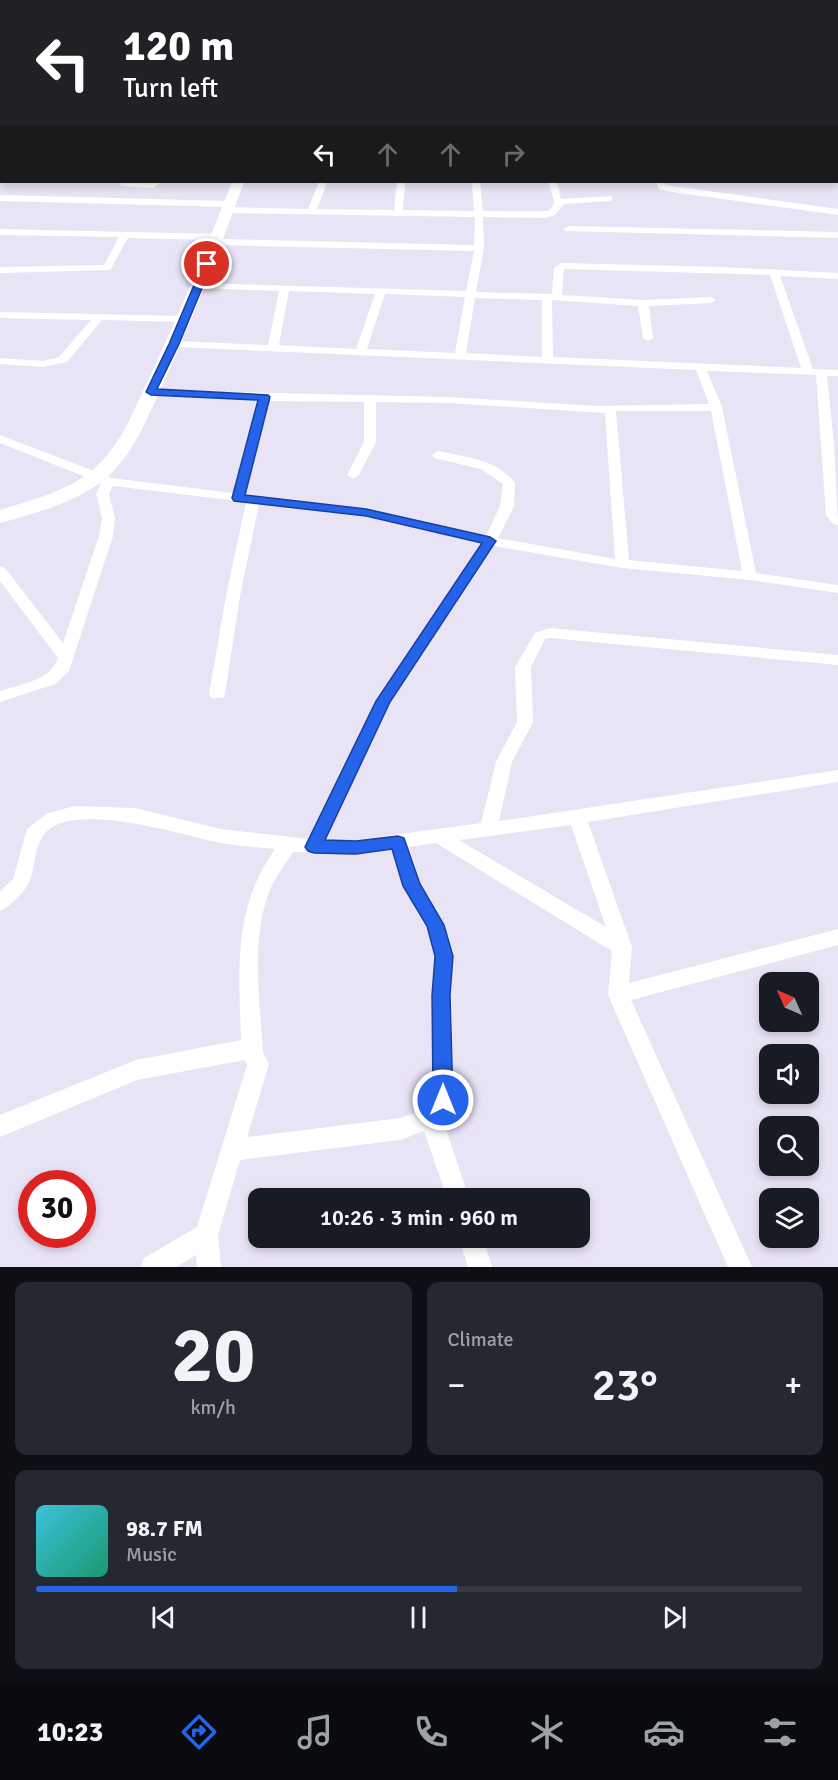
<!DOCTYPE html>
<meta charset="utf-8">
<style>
body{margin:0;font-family:Signika,sans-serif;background:#242831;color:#f1f3f6;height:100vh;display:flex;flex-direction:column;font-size:22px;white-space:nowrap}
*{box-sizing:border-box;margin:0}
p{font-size:20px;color:#9ea1a6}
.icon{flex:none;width:33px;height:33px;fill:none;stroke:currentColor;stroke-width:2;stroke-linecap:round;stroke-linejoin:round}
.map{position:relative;height:1267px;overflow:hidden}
.side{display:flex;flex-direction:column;gap:15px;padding:15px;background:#0d0f14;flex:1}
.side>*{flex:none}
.guide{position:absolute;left:0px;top:0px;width:838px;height:183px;box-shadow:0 3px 9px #0003;background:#202124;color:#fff;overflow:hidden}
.needle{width:39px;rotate:315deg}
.buttons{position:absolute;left:759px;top:972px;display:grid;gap:12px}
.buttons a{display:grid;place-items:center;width:60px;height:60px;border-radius:12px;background:#171b24;box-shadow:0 3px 9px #0003;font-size:30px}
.speed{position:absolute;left:18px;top:1170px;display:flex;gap:12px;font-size:30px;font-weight:700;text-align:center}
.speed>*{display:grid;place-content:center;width:78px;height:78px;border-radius:50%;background:#171b24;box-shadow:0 3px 9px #0003;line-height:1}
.speed .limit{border:9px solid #d22;background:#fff;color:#111}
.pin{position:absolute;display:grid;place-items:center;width:51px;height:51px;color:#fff;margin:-26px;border:3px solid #fff;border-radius:50%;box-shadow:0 2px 6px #0007}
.me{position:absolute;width:66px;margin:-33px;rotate:0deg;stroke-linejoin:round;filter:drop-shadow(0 0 4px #0008)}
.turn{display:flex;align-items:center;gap:21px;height:126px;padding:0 24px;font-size:27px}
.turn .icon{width:78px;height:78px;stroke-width:2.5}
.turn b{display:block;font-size:42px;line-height:51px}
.lanes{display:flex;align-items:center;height:57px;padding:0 24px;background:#0003;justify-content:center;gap:30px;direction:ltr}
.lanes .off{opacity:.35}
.big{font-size:45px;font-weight:600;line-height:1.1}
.side .tile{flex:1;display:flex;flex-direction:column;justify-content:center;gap:9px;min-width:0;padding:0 21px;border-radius:12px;background:#242831}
.side .dial{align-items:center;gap:0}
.dial b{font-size:78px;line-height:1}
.song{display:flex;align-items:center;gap:18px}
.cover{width:72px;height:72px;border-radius:9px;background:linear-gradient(135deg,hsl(190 70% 55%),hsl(160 70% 35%))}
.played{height:6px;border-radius:3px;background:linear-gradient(90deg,#2563eb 55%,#363941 55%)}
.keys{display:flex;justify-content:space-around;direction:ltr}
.heat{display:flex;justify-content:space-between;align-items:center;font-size:33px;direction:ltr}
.side .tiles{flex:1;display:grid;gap:15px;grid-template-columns:1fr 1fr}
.tile:last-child{grid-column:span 2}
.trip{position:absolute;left:248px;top:1188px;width:342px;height:60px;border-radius:12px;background:#171b24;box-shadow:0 3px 9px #0003;font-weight:600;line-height:60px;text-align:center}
.dock{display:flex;height:96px;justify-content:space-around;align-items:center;background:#090b0e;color:#9ea1a6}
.dock .icon{width:42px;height:42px}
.dock .active{color:#2563eb}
.dock b{font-size:27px;color:#f1f3f6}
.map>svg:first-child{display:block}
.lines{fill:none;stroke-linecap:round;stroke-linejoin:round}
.street{fill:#fff;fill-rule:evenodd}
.secondary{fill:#fff;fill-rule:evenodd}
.route{fill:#2563eb;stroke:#184099;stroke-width:1.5}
</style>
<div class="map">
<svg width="838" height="1267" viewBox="0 0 838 1267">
<rect width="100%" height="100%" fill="#e9e3f6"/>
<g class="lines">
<!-- street -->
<path class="street" d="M0 0 24 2H2Z
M102 0H109L99 2Z
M184 0H190L183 2Z
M240 0H246L238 2Z
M389 0H395L388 2Z
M420 0H426V2H420Z
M481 0H487V2H481Z
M565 0H571V2H565Z
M731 0H737V2H731Z
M754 0 786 2H756Z
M837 3H838V7H837Z
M0 13H2V17H0Z
M2 37V42H0V38Z
M0 68H2L0 73Z
M837 83H838V87H837Z
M0 99H2L0 104Z
M837 123H838V127H837Z
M0 128H2V132H0Z
M0 152H2V156H0Z
M837 176H838V182H837Z
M124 182H161L153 188 121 186 120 184Z
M319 182H327L317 209 394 210 397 182H405L403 210 474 211 472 182H480L483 211H549L554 203 549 182H557L561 199 612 196V200L609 201 564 204 555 215 546 218 483 217 484 248 476 292 552 294 554 268 562 263 723 267 838 273V279L780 276 813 369 838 370V376H827L834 443 838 525 833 524 826 515 816 375 707 371 722 407 756 573 838 585V593L750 580 622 568 493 546 391 702 325 840H356L481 823 496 762 517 722 515 667 535 633 550 628 838 655V665L550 638 545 639 531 667 533 722 512 762 499 821 838 770V782L588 822 632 947 629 983 838 929V945L631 1000 752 1267H728L608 995 612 951 436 843 409 847 421 884 445 925 454 956 451 995 454 1100 443 1120 469 1198H447L424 1131 400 1140 240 1160 218 1235 221 1267H197L196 1255 176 1267H141L144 1258 197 1227 247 1065 245 1060 137 1080 0 1137V1115L136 1060 241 1040C239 970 232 910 275 849 257 847 238 846 220 843 184 836 63 796 41 839 30 861 39 876 18 897 12 903 8 908 0 911V891L13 879 27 829 46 814 74 806 135 808 221 829 308 839 376 701 481 543 366 517 259 504 240 596 225 694 223 698H211L209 694 226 596 246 502 113 486 109 494 115 518 113 536 69 671 55 684 0 702V691C21 684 50 681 58 658L0 581V567L5 568 63 643 99 536 102 518 96 494 101 483 0 443V435L112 478 233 493 257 400 151 395 145 392 147 390 449 397 598 406 709 404 696 370 174 347 169 344 174 341 268 345 279 291 199 288 195 287V283L466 291 474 251 216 245 211 242 214 240 128 238 110 270 0 273V267L104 265 119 237 0 235V229L218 234 223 237 220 239 474 245 475 217 227 213 223 210 227 207 308 209ZM564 269 770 275 801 368 553 357 552 300 638 306 643 338 648 341 653 338 649 306 711 303 716 300 711 297 643 300 562 295ZM289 291 375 294 356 349 279 345ZM385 294 465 297 455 353 367 349ZM475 298 542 300V357L466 353ZM269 401 364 402V442L347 475 353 479 359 475 376 442V402L449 403 605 413 615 559 498 538 514 506 515 483C497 459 465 457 438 451L432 455 434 458 481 469 503 484 500 506 486 536 366 509 245 494ZM616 411H711L742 571 629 560ZM571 825 606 927 459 840ZM391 849 403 886 426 926 434 956 431 995 432 1098 423 1110 400 1118 247 1137 269 1064 263 1052C260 998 249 933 273 883 279 872 287 862 293 852L356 854Z
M656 182H664L665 185 672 186 838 209V215L672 192 659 189Z
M0 195 229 201 233 204 229 207 0 201Z
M568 226 838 232V238L565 231 563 229Z
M0 312 184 316 189 319 184 322 102 320 67 362 43 367 0 364V358L43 361 59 357 91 320 0 318Z
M459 1238H483L492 1267H468Z"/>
<!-- secondary -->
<path class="secondary" d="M299 0H307V2H299Z
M444 0H473L475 2H445Z
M837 24H838V30H837Z
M232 182H244C219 251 193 319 162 386 147 418 133 456 105 479 77 502 34 514 0 523V510C31 500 66 492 91 471 118 450 131 417 145 387 177 320 205 251 232 182Z"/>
</g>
<!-- route -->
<path class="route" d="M207 261 212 264 179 344 157 389 268 395 270 397 245 495 366 509 490 537 496 541 390 702 325 840 356 841 398 836 404 838 420 884 444 925 453 956 450 995 453 1100 450 1107 443 1109 436 1107 433 1100 432 995 435 956 427 926 403 886 392 849 356 854 314 853 308 851 305 847 376 701 482 543 366 516 234 501 232 498 258 400 151 395 146 392 169 344 203 264Z"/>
</svg>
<div class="buttons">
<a><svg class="needle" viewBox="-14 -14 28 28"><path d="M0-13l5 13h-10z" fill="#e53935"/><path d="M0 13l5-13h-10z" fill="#9ea1a6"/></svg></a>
<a><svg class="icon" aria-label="sound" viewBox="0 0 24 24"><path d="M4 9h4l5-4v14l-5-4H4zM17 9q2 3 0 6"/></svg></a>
<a><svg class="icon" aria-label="search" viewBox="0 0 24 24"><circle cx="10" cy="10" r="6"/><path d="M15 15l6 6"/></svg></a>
<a><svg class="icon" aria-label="layers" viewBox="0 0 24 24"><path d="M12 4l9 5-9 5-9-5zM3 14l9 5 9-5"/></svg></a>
</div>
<div class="speed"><div class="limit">30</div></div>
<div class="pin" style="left:207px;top:264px;background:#d93025"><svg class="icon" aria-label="arrive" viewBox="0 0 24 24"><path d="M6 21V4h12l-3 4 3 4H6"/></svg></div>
<svg class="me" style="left:443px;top:1100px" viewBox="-20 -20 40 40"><circle r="17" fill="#2563eb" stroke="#fff" stroke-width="3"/><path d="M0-11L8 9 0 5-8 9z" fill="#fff"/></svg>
<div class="trip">10:26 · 3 min · 960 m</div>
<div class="guide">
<div class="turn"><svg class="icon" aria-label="left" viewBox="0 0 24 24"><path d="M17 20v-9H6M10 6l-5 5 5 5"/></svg><div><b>120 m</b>Turn left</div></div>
<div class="lanes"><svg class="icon" aria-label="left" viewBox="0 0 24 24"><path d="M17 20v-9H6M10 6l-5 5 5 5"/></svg><svg class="icon off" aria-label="ahead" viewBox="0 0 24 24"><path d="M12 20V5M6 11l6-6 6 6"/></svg><svg class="icon off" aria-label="ahead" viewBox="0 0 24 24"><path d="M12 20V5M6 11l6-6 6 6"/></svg><svg class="icon off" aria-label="right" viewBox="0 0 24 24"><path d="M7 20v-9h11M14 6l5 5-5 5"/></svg></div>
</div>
</div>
<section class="side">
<div class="tiles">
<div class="tile dial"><b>20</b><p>km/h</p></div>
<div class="tile"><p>Climate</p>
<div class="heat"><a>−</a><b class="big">23°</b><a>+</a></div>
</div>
<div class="tile">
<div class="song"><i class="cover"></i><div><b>98.7 FM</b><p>Music</p></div></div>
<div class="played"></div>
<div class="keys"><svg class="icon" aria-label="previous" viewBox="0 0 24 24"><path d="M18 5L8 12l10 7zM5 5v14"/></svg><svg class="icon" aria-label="pause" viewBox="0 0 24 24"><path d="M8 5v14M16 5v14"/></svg><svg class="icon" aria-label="next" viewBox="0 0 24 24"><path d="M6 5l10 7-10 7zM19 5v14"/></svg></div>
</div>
</div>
</section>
<nav class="dock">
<b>10:23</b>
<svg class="icon active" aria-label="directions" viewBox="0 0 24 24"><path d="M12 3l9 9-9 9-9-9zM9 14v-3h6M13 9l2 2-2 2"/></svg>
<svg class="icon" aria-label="music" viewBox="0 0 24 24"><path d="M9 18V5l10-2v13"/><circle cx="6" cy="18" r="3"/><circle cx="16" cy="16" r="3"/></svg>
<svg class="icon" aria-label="phone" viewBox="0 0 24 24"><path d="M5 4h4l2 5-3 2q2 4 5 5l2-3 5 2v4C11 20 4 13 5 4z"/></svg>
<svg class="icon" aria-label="climate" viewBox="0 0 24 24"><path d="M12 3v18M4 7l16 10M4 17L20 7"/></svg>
<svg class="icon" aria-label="car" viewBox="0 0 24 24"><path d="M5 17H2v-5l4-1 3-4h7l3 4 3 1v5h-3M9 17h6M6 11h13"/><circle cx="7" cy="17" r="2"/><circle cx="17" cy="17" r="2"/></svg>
<svg class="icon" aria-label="filters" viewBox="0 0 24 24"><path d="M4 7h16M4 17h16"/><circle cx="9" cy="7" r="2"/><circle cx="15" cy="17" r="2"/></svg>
</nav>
